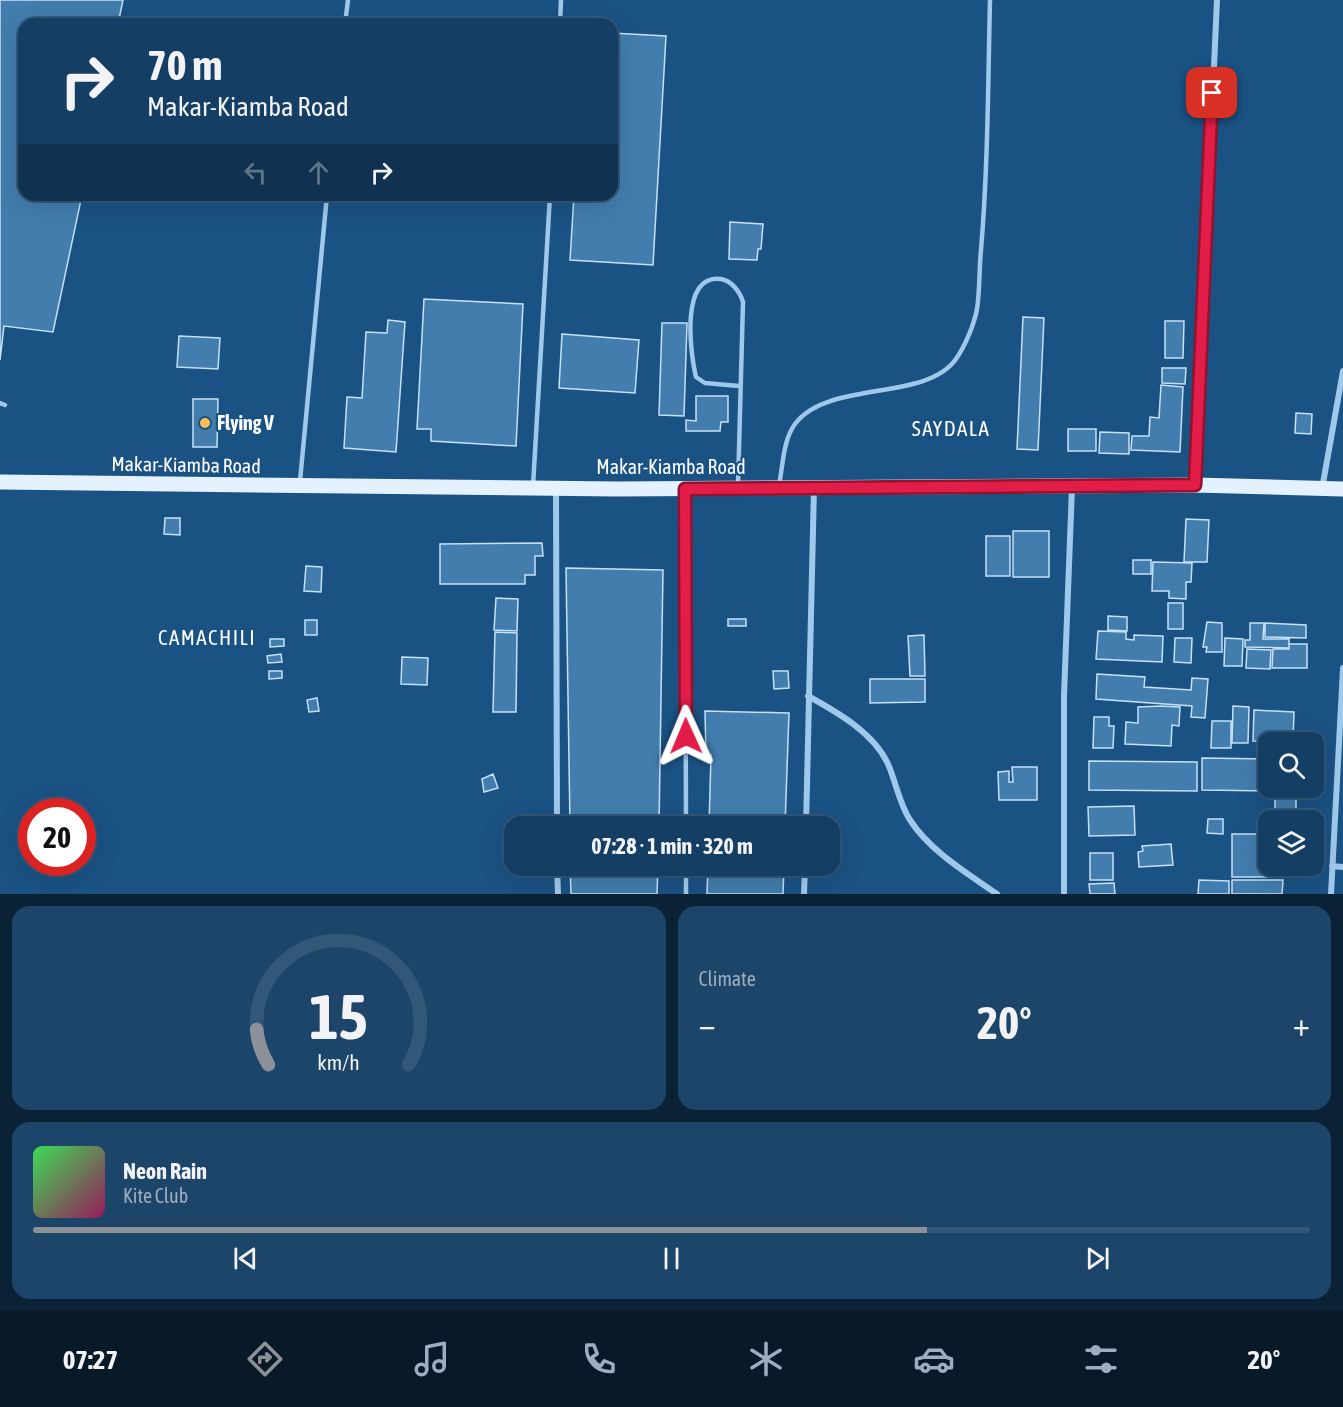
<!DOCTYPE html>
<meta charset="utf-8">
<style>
body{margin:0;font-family:"Asap Condensed",sans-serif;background:#1d4569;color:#f1f3f6;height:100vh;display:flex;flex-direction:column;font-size:22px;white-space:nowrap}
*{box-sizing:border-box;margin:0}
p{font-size:20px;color:#9daebe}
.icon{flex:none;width:33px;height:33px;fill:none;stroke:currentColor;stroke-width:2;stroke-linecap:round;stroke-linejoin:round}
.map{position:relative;height:894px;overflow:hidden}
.panel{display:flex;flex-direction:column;gap:12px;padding:12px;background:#0b2236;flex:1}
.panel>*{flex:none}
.guide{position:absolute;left:18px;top:18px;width:600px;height:183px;border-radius:18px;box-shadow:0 6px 24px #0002,0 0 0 2px #335778;background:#143e63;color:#f1f3f6;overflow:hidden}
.fabs{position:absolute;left:1258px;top:732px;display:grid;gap:12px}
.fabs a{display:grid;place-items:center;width:66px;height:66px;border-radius:12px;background:#143e63;box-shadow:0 6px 24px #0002,0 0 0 2px #335778;font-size:30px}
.speed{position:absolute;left:18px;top:798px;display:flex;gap:12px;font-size:30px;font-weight:700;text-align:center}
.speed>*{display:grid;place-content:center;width:78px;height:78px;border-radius:50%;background:#143e63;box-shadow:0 6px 24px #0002,0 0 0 2px #335778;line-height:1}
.speed .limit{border:9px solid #d22;background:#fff;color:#111}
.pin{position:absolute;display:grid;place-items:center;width:51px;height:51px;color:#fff;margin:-26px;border-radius:12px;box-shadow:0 3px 9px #0006}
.me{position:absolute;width:66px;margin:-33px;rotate:359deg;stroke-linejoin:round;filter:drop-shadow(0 0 4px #0008)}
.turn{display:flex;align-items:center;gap:21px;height:126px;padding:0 30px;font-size:27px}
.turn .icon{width:78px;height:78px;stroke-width:2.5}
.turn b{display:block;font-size:42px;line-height:51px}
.lanes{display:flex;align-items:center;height:57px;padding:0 30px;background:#0003;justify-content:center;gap:30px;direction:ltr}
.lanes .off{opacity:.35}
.big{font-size:45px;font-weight:700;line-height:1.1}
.panel .tile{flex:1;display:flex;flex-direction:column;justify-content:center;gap:9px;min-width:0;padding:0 21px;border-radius:18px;background:#1d4569}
.panel .dial{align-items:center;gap:0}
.dial svg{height:156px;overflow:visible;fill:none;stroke:#335778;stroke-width:7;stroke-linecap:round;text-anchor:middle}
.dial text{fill:#f1f3f6;stroke:none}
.song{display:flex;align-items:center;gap:18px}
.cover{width:72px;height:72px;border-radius:9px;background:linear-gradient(135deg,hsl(130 70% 55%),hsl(330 70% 35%))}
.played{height:6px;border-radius:3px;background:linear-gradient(90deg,#8c9099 70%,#335778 70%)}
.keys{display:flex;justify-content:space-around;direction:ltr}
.heat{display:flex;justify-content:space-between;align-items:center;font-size:33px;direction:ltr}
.panel .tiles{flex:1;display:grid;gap:12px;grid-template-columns:1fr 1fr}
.tile:last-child{grid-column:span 2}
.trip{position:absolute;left:504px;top:816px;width:336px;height:60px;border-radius:18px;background:#143e63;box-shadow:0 6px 24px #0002,0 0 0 2px #335778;font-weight:700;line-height:60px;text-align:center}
.tab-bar{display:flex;height:96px;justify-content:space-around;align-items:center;background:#081928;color:#9daebe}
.tab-bar .icon{width:42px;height:42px}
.tab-bar .active{color:#8c9099}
.tab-bar b{font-size:27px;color:#f1f3f6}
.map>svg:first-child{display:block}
.building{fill:#427dad;stroke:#c4e1f8;stroke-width:1.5}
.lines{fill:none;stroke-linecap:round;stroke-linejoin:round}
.lane{stroke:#9fc9eb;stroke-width:4.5}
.street{stroke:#9fc9eb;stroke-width:6}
.primary{stroke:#e4f1ff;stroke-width:15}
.route-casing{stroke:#92132f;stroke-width:15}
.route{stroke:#e11d48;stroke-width:10}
.poi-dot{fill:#febf5b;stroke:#1a5284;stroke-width:2}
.labels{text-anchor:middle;stroke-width:4.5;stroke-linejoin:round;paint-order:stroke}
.poi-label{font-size:20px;font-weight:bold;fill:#fff;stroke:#1a5284;text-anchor:start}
.street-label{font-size:20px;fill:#fff;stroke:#1a5284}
.neighbourhood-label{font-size:21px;letter-spacing:1.5px;fill:#fff;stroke:#1a5284}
</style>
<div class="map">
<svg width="1343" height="894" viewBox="0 0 1343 894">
<rect width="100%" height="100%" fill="#1a5284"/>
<!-- building -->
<path class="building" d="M0 0H123L118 24H24V195H82L53 332 4 326 0 360Z
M612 33 666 36 653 265 570 260 574 195H612Z
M730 222 763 224 761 249H758L757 260 729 259Z
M424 299 523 304 516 446 431 441V429H417Z
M1023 317 1044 318 1038 450 1017 449Z
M388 320 405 322 396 452 344 448 347 397 362 398 366 332 387 333Z
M1165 321H1184L1183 358H1165Z
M662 323H687L684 416 659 415Z
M562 334 639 340 635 393 559 388Z
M179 336 220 338 218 369 177 367Z
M1162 368H1186L1185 384 1162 383Z
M1161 385 1183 387 1180 452 1131 450 1132 436H1149L1150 417 1159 418Z
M696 396H728V422H721L720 431H686V420L696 421Z
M193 399H218L217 447H193Z
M1296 413 1312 414 1311 434 1295 433Z
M1068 429H1096V451H1068Z
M1100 432 1129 433V454L1099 453Z
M165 518H180V535L164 534Z
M1186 519 1209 520 1207 562H1184Z
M1013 531H1049V577H1013Z
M986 536H1010V576H986Z
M542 543 543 556H535V575H525V584H440V544Z
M1133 560H1151V574H1133Z
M1153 562 1192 563 1191 582H1186V599L1169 598V591H1152Z
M306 566 322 567 321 592 304 591Z
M566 568 663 570 659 826H570Z
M496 598 518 599 517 631 494 630Z
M1168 603H1183V629H1168Z
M1108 616 1127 617V631L1108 630Z
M728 619H746V626H728Z
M305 620H317V635H305Z
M1207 622 1222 623V652H1206L1207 647H1203Z
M1250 623H1264L1263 639H1289V648L1245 647V640H1250Z
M1265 623 1306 625V638L1265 637Z
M1098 631 1126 632V639L1134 640V635L1163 636 1162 662 1096 659Z
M495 632 517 633 516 712H493Z
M924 635 925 676H910L908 636Z
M1175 638H1192L1191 663 1174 662Z
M1225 638 1243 639 1242 666H1224Z
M270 639H284V646L270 647Z
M1289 644H1307V668H1272L1273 649H1289Z
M1247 649 1271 650 1270 669 1246 668Z
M281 654 282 662 268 663 267 656Z
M402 657 428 658 427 685 401 684Z
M269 671H282V678L269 679Z
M773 671H788L789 688 774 689Z
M1097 674 1145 677 1144 687 1191 690 1192 678 1208 679 1205 718 1191 717 1192 706 1096 699Z
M870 679H925V702L870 703Z
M317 698 319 711 309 712 307 700Z
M1161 706 1180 707 1179 726 1172 725 1171 746 1125 744 1126 722 1138 723V707Z
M1233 706 1249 707 1248 743H1232Z
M1254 710 1294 712 1293 742 1253 741Z
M705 711 789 713 785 826H709L711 755 706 756Z
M1094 717H1109V726H1114L1113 748H1093Z
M1212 721H1231V748H1211Z
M1202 758 1269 759V788H1314L1316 759 1315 791H1296V812H1275V791L1202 790Z
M1089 761 1197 762V791L1089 790Z
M1012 767H1037V800H999L998 772 1009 771V782H1013Z
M493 774 498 788 484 792 482 779Z
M1134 806 1135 835 1089 836 1088 807Z
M1208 819H1223V834L1207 833Z
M1232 834H1268V877H1232Z
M1171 844 1173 865 1139 867 1138 852 1143 851 1142 846Z
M1090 853H1113V880H1090Z
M570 866H658L657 894H571Z
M708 866H784L783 894H707Z
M1274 866H1313V876L1274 877Z
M1199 880 1229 881V894H1198Z
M1232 880H1283L1282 894H1232Z
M1114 883 1115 894H1090L1089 884Z"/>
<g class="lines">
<!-- lane -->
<path class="lane" d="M345 24 348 0
M560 24 561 0
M0 403 5 405
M300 481 327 195
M779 485C783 466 783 440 795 424 827 380 926 402 956 359 965 346 974 325 977 309 980 290 979 269 981 250 988 167 988 83 990 0
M533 486 550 195
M738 486 743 302C740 292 732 281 721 279 680 273 690 352 696 377L705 383 739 386
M685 491 686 826
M686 894V866"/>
<!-- street -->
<path class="street" d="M1195 485 1217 0
M556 488 557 826
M1322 489 1343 371
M808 696C837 712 874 733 888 764 896 782 899 803 910 820 930 851 967 873 997 894
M806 826 814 488
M557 866 558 894
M1332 866 1343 867
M804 894 805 866
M1064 894V696L1072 487
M1331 894 1343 668"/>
<!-- primary -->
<path class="primary" d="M0 482 617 489 1195 485 1343 489"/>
</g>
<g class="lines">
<defs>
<path id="route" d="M686 736 685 489 1195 485 1212 93"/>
</defs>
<!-- route casing -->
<use href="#route" class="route-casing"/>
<!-- route -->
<use href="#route" class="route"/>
</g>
<!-- markers -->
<circle class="poi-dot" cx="205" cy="423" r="6"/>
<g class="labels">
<!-- poi labels -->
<g class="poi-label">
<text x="217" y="430">Flying V</text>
</g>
<!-- street labels -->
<g class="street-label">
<text transform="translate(186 465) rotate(1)" y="7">Makar-Kiamba Road</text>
<text x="671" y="474">Makar-Kiamba Road</text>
</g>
<!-- neighbourhood labels -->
<g class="neighbourhood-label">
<text x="951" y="436">SAYDALA</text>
<text x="207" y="645">CAMACHILI</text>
</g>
</g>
</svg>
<div class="fabs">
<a><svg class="icon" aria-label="search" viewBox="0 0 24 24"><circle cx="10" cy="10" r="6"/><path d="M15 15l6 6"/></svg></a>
<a><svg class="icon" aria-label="layers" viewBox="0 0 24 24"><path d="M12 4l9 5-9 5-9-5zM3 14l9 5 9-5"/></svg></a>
</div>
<div class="speed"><div class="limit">20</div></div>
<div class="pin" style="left:1212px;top:93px;background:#d93025"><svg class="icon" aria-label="arrive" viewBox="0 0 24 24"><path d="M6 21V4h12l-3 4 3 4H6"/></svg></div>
<svg class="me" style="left:686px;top:736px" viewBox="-20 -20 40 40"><path d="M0-17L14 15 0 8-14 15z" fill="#e11d48" stroke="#fff" stroke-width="4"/></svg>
<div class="trip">07:28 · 1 min · 320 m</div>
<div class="guide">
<div class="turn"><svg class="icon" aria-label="right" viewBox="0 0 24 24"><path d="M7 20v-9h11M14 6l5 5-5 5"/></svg><div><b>70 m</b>Makar-Kiamba Road</div></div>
<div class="lanes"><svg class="icon off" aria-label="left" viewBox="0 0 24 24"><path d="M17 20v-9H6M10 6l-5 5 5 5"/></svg><svg class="icon off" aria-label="ahead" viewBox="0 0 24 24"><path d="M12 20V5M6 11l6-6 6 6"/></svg><svg class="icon" aria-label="right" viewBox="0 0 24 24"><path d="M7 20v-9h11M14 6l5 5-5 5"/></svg></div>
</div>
</div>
<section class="panel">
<div class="tiles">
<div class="tile dial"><svg viewBox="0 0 100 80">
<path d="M14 69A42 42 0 1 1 86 69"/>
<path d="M14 69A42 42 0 0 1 8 51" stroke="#8c9099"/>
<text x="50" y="56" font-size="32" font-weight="700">15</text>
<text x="50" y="72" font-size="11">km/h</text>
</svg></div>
<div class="tile"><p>Climate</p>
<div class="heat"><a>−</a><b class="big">20°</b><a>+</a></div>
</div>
<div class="tile">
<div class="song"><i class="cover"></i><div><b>Neon Rain</b><p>Kite Club</p></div></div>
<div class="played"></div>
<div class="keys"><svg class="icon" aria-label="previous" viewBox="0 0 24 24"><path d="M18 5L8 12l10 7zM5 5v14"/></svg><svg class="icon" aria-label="pause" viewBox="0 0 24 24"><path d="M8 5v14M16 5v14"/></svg><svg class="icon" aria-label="next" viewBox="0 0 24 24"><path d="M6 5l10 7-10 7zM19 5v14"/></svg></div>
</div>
</div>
</section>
<nav class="tab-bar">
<b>07:27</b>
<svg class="icon active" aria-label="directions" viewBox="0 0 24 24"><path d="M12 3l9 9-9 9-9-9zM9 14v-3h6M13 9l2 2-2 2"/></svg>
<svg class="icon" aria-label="music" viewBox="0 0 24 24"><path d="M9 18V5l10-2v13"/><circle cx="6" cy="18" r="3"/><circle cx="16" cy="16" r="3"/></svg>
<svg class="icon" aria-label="phone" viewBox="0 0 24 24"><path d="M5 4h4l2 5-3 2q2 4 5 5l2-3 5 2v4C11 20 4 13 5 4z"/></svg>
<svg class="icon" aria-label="climate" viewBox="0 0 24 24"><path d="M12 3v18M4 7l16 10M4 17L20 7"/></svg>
<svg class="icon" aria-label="car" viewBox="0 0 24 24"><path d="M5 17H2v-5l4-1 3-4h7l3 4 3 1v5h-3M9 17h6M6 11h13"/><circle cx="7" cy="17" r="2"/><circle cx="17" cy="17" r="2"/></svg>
<svg class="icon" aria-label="filters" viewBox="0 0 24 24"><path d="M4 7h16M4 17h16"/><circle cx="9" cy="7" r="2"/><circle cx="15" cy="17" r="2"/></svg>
<b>20°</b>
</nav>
